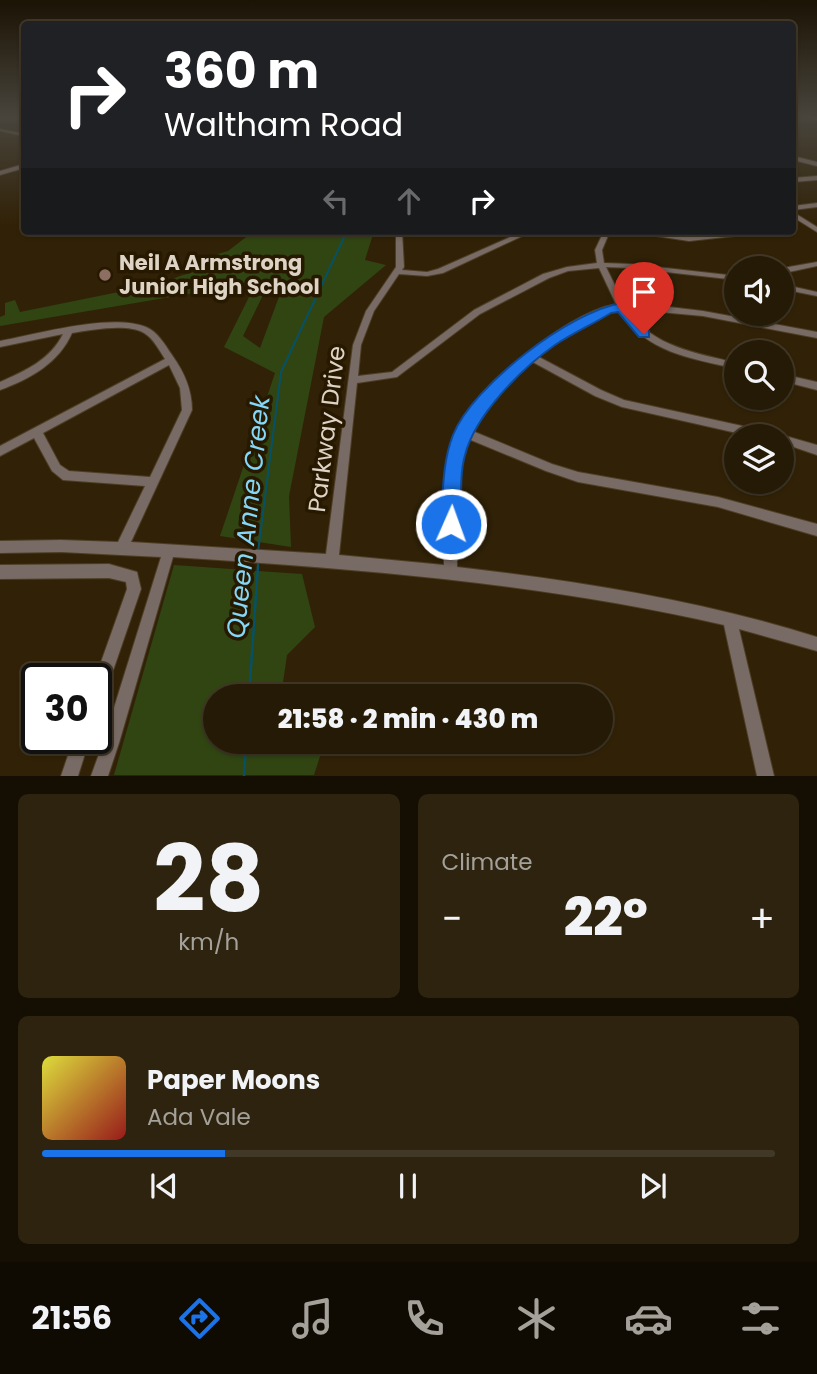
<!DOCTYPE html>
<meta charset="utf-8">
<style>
body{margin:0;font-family:Poppins,sans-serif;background:#2d230f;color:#f1f3f6;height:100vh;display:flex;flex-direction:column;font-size:26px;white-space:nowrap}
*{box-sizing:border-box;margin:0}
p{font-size:23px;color:#a3a19a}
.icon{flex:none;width:38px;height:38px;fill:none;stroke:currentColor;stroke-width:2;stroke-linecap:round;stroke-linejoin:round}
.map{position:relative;height:776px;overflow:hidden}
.drawer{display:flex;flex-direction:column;gap:18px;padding:18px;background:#140e03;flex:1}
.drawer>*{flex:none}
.hud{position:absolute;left:21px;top:21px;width:775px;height:214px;border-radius:7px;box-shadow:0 2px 5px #0004,0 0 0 2px #423827;background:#202124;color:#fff;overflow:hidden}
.controls{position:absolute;left:724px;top:256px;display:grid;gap:14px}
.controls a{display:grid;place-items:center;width:70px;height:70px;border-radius:50%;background:#251a05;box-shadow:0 2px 5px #0004,0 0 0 2px #423827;font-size:35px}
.speed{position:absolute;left:21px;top:663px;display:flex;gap:14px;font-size:35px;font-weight:700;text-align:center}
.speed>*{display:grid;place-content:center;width:91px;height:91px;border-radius:50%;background:#251a05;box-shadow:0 2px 5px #0004,0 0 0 2px #423827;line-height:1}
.speed .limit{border:4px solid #111;border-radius:10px;background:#fff;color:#111}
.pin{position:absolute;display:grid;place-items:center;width:60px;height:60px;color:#fff;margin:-72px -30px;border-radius:50% 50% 50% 0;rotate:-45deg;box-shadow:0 0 7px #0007}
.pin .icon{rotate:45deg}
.me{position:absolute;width:77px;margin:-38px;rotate:2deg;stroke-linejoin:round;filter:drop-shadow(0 0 5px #0008)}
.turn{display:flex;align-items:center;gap:24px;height:147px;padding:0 28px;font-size:32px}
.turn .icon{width:91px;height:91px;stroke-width:2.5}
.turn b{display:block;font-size:49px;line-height:60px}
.lanes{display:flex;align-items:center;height:66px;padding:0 28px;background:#0003;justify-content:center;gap:35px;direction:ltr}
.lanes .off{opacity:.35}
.big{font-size:52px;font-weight:800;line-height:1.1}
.drawer .card{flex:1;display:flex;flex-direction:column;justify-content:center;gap:10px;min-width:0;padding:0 24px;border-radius:10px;background:#2d230f}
.drawer .dial{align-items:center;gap:0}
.dial b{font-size:91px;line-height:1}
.song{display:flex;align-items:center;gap:21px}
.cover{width:84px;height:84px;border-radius:10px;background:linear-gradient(135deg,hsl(60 70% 55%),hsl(0 70% 35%))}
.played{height:7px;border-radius:4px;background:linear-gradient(90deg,#1a73e8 25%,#423827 25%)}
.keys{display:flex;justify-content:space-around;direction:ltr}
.heat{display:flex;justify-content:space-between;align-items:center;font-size:38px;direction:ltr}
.drawer .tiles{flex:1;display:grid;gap:18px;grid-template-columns:1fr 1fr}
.card:last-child{grid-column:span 2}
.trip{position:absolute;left:203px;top:684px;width:410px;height:70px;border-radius:35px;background:#251a05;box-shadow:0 2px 5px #0004,0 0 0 2px #423827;font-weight:800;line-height:70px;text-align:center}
.tabs{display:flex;height:112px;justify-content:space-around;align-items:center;background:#0f0a02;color:#a3a19a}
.tabs .icon{width:49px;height:49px}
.tabs .selected{color:#1a73e8}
.tabs b{font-size:32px;color:#f1f3f6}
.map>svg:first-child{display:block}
.green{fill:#314512}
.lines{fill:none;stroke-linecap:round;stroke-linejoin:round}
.stream-far1{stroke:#065166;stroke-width:2}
.stream{stroke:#065166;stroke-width:2.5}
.minor-casing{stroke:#4d3e25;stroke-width:2}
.major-casing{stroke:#4d3e25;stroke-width:3}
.minor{fill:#786a64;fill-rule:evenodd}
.major{fill:#cdb0a3;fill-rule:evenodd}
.route{fill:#1a73e8;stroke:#114b97;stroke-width:2}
.education-dot{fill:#8d6e63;stroke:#271800;stroke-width:2.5}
.labels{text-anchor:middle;stroke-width:7;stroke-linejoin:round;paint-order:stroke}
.far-poi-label{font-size:21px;font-weight:bold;fill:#ded4c5;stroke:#271800;text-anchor:start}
.street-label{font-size:24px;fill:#ded4c5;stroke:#271800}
.water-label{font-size:26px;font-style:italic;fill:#84d7f6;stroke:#271800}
</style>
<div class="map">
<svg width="817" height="776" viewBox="0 0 817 776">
<rect width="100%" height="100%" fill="#312207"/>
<!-- green -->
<path class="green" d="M254 231H374L365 260 386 265 324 317 289 496 291 547 220 536 275 373 224 347 252 291H265L243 336 260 348 283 286 253 283 0 326V317L5 315V303L15 300 20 312 168 282C185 270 207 275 218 254L228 251Z
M174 565 302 574 315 627 287 655 281 696H215V742H321L324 744 314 775H114Z"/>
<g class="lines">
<!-- stream-far1 -->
<path class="stream-far1" d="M258 552 281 372 347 231
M258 567V561"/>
<!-- stream -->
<path class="stream" d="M249 696 258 566
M244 776 246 742"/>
<defs>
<path id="minor" d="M0 129 24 134V136L0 131Z
M793 156 817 162V166L793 160Z
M24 164V168L0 175V171Z
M817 176V180L793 182V178Z
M24 184V188L20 186 21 185Z
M817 203V207L793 210V206Z
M793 212 817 227V232L793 217Z
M396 231H402L404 267 402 270 427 272 438 269 524 231H533L443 273 427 276 399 274 374 311 361 345 358 376 392 372 474 310 543 274 567 267 597 263 595 250 604 231H610L602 250 604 263 630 264 737 276V280L630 268 606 267 624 304H644L703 311 817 332V338L703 316 627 309C652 347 696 353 737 363V369C691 358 645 353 619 309 588 314 560 337 537 356L601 390 624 400 770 432 774 433 775 436H750L622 407 595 396 531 361 488 406 470 430 552 464 578 472 718 497 817 524V536L718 507 578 482 546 471 466 438C451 479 457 524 457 567 578 581 700 600 817 637V651L739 629 774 776H757L724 625C544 583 358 569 173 557L119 743 108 776H91L103 743 161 557 61 552 0 553V541L61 540 118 542 145 486 63 480 52 471 34 438 0 456V446L165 359C159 350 154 339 144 333 127 323 91 330 72 333 59 363 30 379 0 390V382C25 371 50 360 63 334L0 347V341C38 334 110 313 146 327 158 332 165 345 172 355 184 372 192 389 192 410L131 542 326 554 353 345 366 311 396 267ZM599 268 616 304C561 314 468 396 452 448 440 486 444 527 444 565L339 555 357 383 397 377 480 314 549 278 568 271ZM169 365 180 388 182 410 150 477 69 471 60 465 43 433Z
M633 231H649L689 237 744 231H766L763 233 689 241 636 233Z
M817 262V266L789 272 788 274 790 286 817 292V296L782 289 783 268Z
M782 374 817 382V390L782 381Z
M782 435 817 445V455L782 443V436H779Z
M109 564 137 572 141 589 104 697 101 702 96 705V679H95L127 589 126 582 109 578 0 579V565Z
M74 738H90L78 776H61Z"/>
<path id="major" d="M805 116H817V120L806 117Z"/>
</defs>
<!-- minor casing -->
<use href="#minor" class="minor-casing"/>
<!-- major casing -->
<use href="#major" class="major-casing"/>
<!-- minor -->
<use href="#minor" class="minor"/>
<!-- major -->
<use href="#major" class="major"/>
</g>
<!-- sky -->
<linearGradient id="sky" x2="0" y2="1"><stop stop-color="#1b1304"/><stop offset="0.52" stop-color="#48443c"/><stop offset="1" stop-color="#48443c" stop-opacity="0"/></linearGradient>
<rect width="817" height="225" fill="url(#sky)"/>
<!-- route -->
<path class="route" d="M622 303 627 304 636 319 649 331V337H639L618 312 611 313C593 324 573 333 555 345 522 368 475 415 465 455 459 476 462 502 461 524L458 531 451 534 444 531 441 524C443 494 442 463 453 435 473 385 571 311 622 303Z"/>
<!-- markers -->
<circle class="education-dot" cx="105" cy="275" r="7"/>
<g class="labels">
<!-- far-poi labels -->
<g class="far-poi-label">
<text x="119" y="270">Neil A Armstrong<tspan x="119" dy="24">Junior High School</tspan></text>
</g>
<!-- street labels -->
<g class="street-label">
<text transform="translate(327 429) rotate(-83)" y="8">Parkway Drive</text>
</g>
<!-- water labels -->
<g class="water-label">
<text transform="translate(248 517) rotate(-84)" y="9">Queen Anne Creek</text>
</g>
</g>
</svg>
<div class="controls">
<a><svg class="icon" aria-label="sound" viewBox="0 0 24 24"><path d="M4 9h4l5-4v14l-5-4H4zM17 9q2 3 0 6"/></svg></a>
<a><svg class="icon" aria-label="search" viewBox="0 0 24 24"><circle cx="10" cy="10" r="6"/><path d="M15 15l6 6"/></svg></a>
<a><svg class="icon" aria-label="layers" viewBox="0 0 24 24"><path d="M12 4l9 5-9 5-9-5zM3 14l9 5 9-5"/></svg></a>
</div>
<div class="speed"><div class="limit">30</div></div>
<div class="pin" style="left:644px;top:334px;background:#d93025"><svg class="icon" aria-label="arrive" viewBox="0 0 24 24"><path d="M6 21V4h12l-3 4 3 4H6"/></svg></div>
<svg class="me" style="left:451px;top:524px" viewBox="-20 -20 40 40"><circle r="17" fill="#1a73e8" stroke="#fff" stroke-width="3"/><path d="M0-11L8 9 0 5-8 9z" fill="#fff"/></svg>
<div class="trip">21:58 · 2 min · 430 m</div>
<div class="hud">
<div class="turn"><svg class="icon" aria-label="right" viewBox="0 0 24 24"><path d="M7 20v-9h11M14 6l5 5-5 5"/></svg><div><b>360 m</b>Waltham Road</div></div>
<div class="lanes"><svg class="icon off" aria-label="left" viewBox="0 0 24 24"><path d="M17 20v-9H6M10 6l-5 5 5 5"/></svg><svg class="icon off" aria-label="ahead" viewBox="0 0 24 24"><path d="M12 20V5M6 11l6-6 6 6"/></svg><svg class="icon" aria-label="right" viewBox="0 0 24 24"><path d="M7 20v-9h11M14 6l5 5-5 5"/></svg></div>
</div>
</div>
<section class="drawer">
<div class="tiles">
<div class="card dial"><b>28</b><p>km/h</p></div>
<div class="card"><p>Climate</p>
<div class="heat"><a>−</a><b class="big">22°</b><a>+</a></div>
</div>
<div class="card">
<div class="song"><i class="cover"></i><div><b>Paper Moons</b><p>Ada Vale</p></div></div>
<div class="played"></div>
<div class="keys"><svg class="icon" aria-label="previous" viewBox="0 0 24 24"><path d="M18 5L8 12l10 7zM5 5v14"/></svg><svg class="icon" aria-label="pause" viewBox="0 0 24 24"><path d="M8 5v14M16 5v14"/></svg><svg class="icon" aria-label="next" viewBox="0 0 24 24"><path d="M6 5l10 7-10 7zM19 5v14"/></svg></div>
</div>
</div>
</section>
<nav class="tabs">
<b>21:56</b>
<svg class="icon selected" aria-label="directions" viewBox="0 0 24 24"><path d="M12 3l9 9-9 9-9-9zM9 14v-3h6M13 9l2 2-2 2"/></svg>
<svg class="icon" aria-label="music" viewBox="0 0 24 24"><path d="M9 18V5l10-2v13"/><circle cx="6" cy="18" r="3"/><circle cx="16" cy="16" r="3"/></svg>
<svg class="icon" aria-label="phone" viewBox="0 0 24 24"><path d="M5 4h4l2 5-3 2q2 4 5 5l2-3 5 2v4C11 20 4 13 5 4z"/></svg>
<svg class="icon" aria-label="climate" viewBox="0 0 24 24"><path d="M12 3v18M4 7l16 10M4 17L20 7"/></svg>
<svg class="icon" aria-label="car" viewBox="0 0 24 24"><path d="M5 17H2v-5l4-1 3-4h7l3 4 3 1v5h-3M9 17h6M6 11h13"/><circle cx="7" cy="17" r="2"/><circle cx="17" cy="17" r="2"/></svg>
<svg class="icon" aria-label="filters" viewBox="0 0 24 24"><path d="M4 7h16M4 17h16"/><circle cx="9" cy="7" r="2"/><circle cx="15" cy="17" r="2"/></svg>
</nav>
